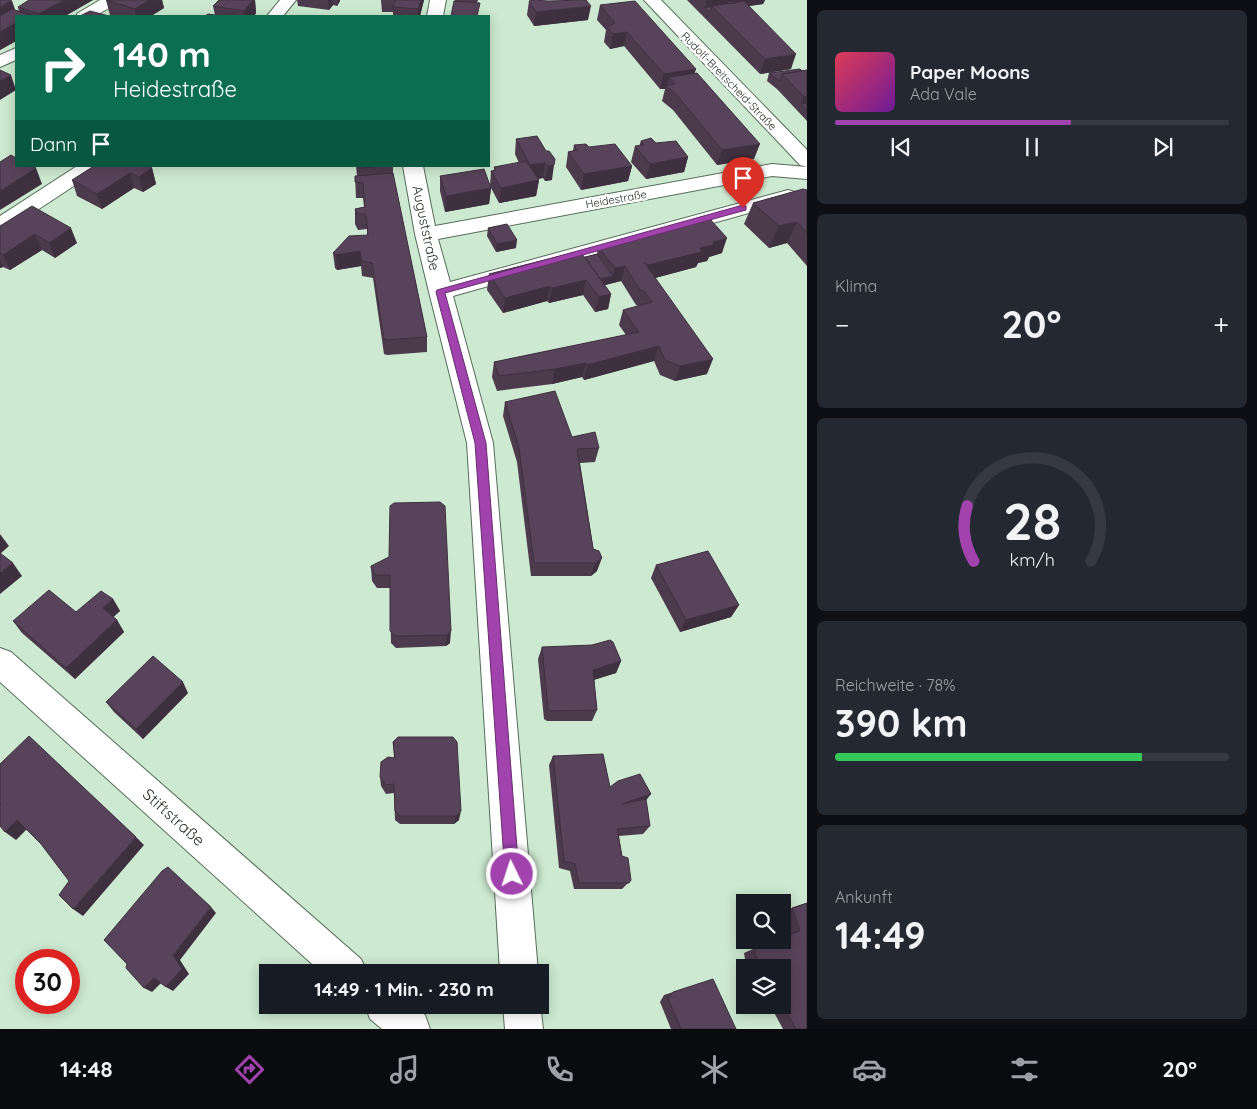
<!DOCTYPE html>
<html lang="de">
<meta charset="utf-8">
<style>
body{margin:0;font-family:Quicksand,sans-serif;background:#242831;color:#f1f3f6;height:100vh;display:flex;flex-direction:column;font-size:19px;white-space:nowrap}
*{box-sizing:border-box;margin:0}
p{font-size:16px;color:#9ea1a6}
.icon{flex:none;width:28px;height:28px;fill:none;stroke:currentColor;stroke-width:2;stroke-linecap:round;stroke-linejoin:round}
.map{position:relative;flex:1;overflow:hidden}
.details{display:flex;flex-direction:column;gap:10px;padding:10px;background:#0d0f14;width:450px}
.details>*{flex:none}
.top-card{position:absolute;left:15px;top:15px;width:475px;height:152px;border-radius:0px;box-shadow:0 2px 12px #0003;background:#0b6e4f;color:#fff;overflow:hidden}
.buttons{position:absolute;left:736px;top:894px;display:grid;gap:10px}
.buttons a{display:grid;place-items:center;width:55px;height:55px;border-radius:0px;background:#171b24;box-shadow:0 2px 12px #0003;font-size:25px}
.speed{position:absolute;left:15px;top:949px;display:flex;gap:10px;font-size:25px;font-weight:700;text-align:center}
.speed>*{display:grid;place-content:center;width:65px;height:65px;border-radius:50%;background:#171b24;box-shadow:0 2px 12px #0003;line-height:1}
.speed .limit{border:8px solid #d22;background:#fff;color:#111}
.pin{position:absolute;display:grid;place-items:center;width:42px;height:42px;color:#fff;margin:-51px -21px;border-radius:50% 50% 50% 0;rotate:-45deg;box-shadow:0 0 5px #0007}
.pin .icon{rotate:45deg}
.me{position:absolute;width:55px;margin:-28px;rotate:356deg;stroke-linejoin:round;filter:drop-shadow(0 0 4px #0008)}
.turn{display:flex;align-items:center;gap:18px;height:105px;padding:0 15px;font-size:22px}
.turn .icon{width:65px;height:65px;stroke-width:2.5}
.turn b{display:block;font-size:35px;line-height:42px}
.then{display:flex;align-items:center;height:48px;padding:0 15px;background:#0003;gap:10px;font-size:19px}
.big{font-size:38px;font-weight:700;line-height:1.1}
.details .tile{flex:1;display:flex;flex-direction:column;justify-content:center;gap:8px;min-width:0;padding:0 18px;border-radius:8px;background:#242831}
.details .dial{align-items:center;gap:0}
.dial svg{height:130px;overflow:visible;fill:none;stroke:#363941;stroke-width:7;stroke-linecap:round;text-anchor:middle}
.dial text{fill:#f1f3f6;stroke:none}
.song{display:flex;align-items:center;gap:15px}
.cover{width:60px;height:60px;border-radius:8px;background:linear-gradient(135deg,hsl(350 70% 55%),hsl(280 70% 35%))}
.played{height:5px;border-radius:2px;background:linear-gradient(90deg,#a143ad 60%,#363941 60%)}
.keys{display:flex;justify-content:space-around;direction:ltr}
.heat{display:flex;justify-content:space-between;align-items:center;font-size:28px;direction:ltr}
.charge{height:8px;border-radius:4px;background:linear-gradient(90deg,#34c759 78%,#363941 0)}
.trip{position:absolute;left:259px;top:964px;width:290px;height:50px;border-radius:0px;background:#171b24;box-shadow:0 2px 12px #0003;font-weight:700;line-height:50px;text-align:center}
.dock{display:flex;height:80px;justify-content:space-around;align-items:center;background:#090b0e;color:#9ea1a6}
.dock .icon{width:35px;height:35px}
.dock .selected{color:#a143ad}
.dock b{font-size:22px;color:#f1f3f6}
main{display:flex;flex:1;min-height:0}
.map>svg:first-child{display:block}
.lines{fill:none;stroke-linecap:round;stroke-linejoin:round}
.minor-casing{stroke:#556d59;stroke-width:2}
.minor{fill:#fff;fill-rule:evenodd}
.wall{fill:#4c3a4d}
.shaded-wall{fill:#3e303f}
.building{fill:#58445a;stroke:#3e303f}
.route{fill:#a143ad;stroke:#692c70}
.labels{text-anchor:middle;stroke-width:5;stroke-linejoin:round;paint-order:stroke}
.far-street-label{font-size:11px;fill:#222c24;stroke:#fff}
.street-label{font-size:14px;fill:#222c24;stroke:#fff}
.near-street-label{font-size:16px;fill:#222c24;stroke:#fff}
</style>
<main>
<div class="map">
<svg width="807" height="1029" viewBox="0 0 807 1029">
<rect width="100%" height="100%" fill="#cde9d1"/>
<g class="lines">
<defs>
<path id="minor" d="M100 0H120L118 3 95 16H76L78 13Z
M280 0H296L283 16H267Z
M430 0H446L443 16H427Z
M644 0H661L807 150V167L800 165Z
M16 48V60L0 67V55Z
M772 164 807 167V179L772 176 438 239 450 282 788 190 795 192 798 196 795 200 453 296 493 443 538 972H500L467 443 429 292 415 234 403 166H423L435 226Z
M77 166H101L98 170 7 230 0 232V216Z
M0 648 11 652 361 959 367 972H321L0 682Z
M540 1002 543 1029H505L503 1005H540Z
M365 1005H413L425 1015 430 1029H382L370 1019Z"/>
</defs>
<!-- minor casing -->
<use href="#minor" class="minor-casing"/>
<!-- minor -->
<use href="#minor" class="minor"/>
</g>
<!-- wall -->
<path class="wall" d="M0 0 12 1 15 10 19 12 18 7 93 0 65 16H16V41L0 50Z
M106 0H162L164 8 151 16H115L110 15Z
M219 0H255L256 13 254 16H205L215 15 213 6Z
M297 0H340V1L337 6 333 5 329 10 298 6Z
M381 0H424L420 16H393V12H382Z
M455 0H478L477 3 455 2Z
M687 0H765L763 4 749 6 791 69 760 74Z
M529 1 588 20 534 26 527 15Z
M600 5 696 69 694 73 754 159 717 165 673 110 662 101 665 89H660L624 46 610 49 604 42 606 30 597 20Z
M807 70V121L777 89 767 81 769 73Z
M516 139 546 151 552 180 545 181 543 178 538 179 539 180 536 196 499 203 491 188 489 204 445 212 440 191V176L490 186 491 171H494V167L519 163 515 154Z
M641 141 656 143 688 157 684 172 646 179 631 162 635 146H639Z
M574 145 589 147 632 166 628 181 581 190 566 167 568 152 573 151Z
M356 166H393V173L427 337V352L387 355 384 354 373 278 362 276 361 266 337 270 335 268 333 253 367 235V229L358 230 355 224V209L364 207 363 198H356L355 176H357Z
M152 168 156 184 143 192 134 188 102 209 77 196 72 180Z
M807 190V266L787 243 769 248 744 224 753 203Z
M0 226 77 243 55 258 42 250 10 270 3 267 0 268Z
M488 228 516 248 496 252 487 236Z
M598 247 722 253 709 257 707 261 698 263 696 267 655 278 707 374 675 381 660 375 654 361 584 380 582 377 552 384 497 391 492 377 494 362 626 335 619 325 623 310 639 306 636 305 621 281 605 285 611 294 608 309 595 312 583 295 549 303 547 301 503 313 487 290 489 274 585 257 597 254Z
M505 402 572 437 599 448 595 462 580 463 597 571 591 576H531L517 462 503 416Z
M440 502 450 643 446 646 396 648 391 643 390 588H377L372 581 371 568 389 557Z
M656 565 739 605 731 617 680 632 651 578Z
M113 599 120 611 113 617 117 620 124 632 75 679 22 633 13 621 76 612Z
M542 647 621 661 616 673 594 680 597 710 592 721H547L544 719 538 659Z
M188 693 143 739 114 712 106 702Z
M398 737 459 820 454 824H400L395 820 394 793 386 794 381 786 380 777 394 758 393 742Z
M553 756 610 787 646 800 650 826 643 834 619 836 622 856 631 880 622 889H574L570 871 559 868 549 765Z
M807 903V1029H783L770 1005H782V968H749L745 959 744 953 755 948 788 935 782 920V913L792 908Z
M673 992 736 1029H671L660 1002 664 995Z"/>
<!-- shaded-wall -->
<path class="shaded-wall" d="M64 0H93L65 16H40L39 14Z
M150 0H162L164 8 151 16H136L135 9Z
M253 0H255L256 13 254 16H244V11Z
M328 0H332L333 5 329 10Z
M337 0H340V1L337 6Z
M421 0H424L420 16H418V9Z
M707 0H765L763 4 728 9 712 6 705 8 703 15Z
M12 1 17 16 0 25V7Z
M591 6 588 20 534 26 536 12Z
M16 23V41L0 50V32Z
M627 32 624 46 610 49 613 34Z
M796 54 791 69 760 74 765 59Z
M696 69 691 84H675L669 77 667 86H666L665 89H660L664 74Z
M11 75 16 90 0 100V81Z
M807 96V110L801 104 804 97Z
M760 144 754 159 717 165 722 150Z
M688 157 684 172 646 179 650 164Z
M545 163 543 178 528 180 530 165Z
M554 165 552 180 545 181 548 166Z
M632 166 628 181 581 190 584 174Z
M36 168 42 184 0 210V191Z
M152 168 156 184 143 192 139 177Z
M130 173 134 188 102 209 97 194Z
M539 180 536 196 499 203 501 188Z
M491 188 489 204 445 212 446 196Z
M797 222 787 243 769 248 779 226Z
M71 228 77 243 55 258 49 243Z
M35 234 42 250 10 270 3 255Z
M727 238 722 253 709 257 707 261 698 263 696 267 644 281 648 265 700 248 713 242Z
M517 240 516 248 496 252 497 244Z
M360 251 361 266 337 270 336 255Z
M0 260 3 267 0 268Z
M625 266 621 281 593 288 595 280 613 276 615 268Z
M586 280 583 295 549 303 552 288Z
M550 286 547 301 503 313 505 298Z
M611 294 608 309 595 312 599 297Z
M659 346 654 361 584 380 587 365Z
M713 359 707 374 675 381 680 366Z
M586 363 582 377 552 384 555 369Z
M0 534 9 546 0 554Z
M602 558 597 571 591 576 595 563Z
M13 563 22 576 0 594V573Z
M113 599 120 611 110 620 103 608Z
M739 605 731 617 680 632 686 620Z
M117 620 124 632 75 679 66 668Z
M451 631 450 643 446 646 447 635Z
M621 661 616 673 589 681 593 670Z
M183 682 188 693 143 739 136 729Z
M651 794 644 803 622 804Z
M461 811 459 820 454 824 456 816Z
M17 820 28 828 16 840 5 832Z
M136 837 144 845 83 916 73 909Z
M211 907 216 913 180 960 189 974 173 991 166 987 173 955Z
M154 978 162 982 152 992 144 988Z"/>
<!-- building -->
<path class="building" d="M0 0H8L12 1 0 7Z
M29 0H64L39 14 18 7Z
M106 0H150L135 9Z
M219 0H253L244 11 213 6Z
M395 0H421L418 9 393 7Z
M534 0 548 1 586 0 591 6 536 12 529 1Z
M454 1 480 3 477 16H451Z
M635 1 696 69 664 74 627 32 613 34 607 27 615 23 600 5Z
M734 1 736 3 729 4 727 2Z
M744 1 796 54 765 59 712 6Z
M712 6 710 13 705 8Z
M12 9 30 15 28 16H16V23L0 32V16Z
M90 11 109 16H80Z
M208 14 222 16H205Z
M800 69 802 71 782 74 780 81 769 73Z
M0 70 11 75 0 81Z
M807 70V96L804 97 782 74Z
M697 73 760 144 722 150 677 95 666 86 675 84 669 77Z
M807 103V110L801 104Z
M537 136 546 151H549L555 159 554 165 548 166 545 163 530 165 516 139Z
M651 138 656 143 676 141 688 157 650 164 635 146 644 145 641 141Z
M586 144 589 147 615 144 632 166 584 174 568 152 577 150 574 145Z
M11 155 16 158V166H32L36 168 0 191V162Z
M526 161 539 180 501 188 491 171 496 170 494 167Z
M94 166H149L152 168 139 177 130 173 97 194 72 180Z
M358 166H381L361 168Z
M484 169 491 188 446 196 440 176Z
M393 173 427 337 387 340 384 339 372 263 362 261 360 251 336 255 333 253 349 236 368 235 366 214H357L355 209 365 207 363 183 355 182V176Z
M803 189 807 190V233L797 222 779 226 753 203Z
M32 206 71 228 49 243 35 234 3 255 0 253V226Z
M710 219 727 238 713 242V245L700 248 702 252 648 265 644 262 713 359 680 366 665 360 659 346 587 365 586 363 555 369 499 376 494 362 639 332 623 310 652 302 644 291 640 290 625 266 615 268 598 247Z
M507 224 517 240 497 244 488 228Z
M580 251 611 294 599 297 586 280 552 288 550 286 505 298 489 274Z
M597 254 613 276 600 279 585 257Z
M555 391 572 437 595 432 599 448 577 449 593 549 599 551 602 558 595 563H534L519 448 505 402Z
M440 502 445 506 451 631 447 635 396 636 390 631V575H376L371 568V566L389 557 390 506 394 503Z
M708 551 739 605 686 620 656 565Z
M0 553 13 563 0 573Z
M49 590 76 612 101 591 113 599 103 608 117 620 66 668 13 621Z
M610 640 613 642 621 661 593 670 597 710 550 711 548 709 542 647 592 645Z
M153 656 183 682 136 729 106 702Z
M29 736 136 837 73 909 59 895 69 881 41 844 17 820 5 832 0 826V805L1 804 0 803V764Z
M398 737H453L457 742 461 811 456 816H400L395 811 394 784 386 785 380 777 381 762 388 757 395 758 393 742Z
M603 754 610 787 618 781 640 774 651 794 622 804 646 799 650 826 617 829 622 856 628 858 631 880 629 883H579L575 864 564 861 553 756Z
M168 867 211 907 173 955 182 969 166 987 154 978 144 988 126 968 127 964 104 940 162 871Z
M807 903V1029H796L782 1004V968H762L755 954V948L775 940H782V937L800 931 792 908Z
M713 979 736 1029H681L668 998 673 992Z"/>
<!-- route -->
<path class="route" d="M743 205 746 206V210L445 293 486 443 519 874 517 880 512 882 507 880 505 874 475 443 436 292 437 290Z"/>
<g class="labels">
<!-- far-street labels -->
<g class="far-street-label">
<text transform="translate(729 81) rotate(46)" y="4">Rudolf-Breitscheid-Straße</text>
<text transform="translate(616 199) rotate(-10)" y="4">Heidestraße</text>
</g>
<!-- street labels -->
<g class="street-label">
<text transform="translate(426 228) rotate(78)" y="5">Auguststraße</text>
</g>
<!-- near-street labels -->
<g class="near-street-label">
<text transform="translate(174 817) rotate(42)" y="6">Stiftstraße</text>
</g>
</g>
</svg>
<div class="buttons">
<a><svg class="icon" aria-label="search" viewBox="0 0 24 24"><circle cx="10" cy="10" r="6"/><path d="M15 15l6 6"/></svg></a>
<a><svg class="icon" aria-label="layers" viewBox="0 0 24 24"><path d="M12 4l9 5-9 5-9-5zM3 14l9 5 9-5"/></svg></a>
</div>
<div class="speed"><div class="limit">30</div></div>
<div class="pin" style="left:743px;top:208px;background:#d93025"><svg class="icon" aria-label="arrive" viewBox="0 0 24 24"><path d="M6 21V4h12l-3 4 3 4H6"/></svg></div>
<svg class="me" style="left:512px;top:874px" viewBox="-20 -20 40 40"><circle r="17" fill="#a143ad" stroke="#fff" stroke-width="3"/><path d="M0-11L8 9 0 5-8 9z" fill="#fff"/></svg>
<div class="trip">14:49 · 1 Min. · 230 m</div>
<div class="top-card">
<div class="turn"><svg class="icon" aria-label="right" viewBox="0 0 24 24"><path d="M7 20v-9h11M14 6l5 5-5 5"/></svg><div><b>140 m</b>Heidestraße</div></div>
<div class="then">Dann<svg class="icon" aria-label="arrive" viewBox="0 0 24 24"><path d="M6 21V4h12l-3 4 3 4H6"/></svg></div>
</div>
</div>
<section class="details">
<div class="tile">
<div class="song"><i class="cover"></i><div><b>Paper Moons</b><p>Ada Vale</p></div></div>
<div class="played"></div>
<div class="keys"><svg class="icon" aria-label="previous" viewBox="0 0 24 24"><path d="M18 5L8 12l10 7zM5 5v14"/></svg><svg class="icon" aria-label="pause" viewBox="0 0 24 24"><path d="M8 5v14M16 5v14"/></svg><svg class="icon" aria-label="next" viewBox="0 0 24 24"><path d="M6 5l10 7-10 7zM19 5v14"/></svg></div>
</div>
<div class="tile"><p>Klima</p>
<div class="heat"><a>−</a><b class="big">20°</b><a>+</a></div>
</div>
<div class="tile dial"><svg viewBox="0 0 100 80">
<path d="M14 69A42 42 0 1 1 86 69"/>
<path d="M14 69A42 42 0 0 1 10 35" stroke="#a143ad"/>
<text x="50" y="56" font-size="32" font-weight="700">28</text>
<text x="50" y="72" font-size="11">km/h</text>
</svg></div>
<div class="tile"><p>Reichweite · 78%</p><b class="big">390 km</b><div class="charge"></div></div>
<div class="tile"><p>Ankunft</p><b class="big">14:49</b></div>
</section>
</main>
<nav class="dock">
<b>14:48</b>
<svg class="icon selected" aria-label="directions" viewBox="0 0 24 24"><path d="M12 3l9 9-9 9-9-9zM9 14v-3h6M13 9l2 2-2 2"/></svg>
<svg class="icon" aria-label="music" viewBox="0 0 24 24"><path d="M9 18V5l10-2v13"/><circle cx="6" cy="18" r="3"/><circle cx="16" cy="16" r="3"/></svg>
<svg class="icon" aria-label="phone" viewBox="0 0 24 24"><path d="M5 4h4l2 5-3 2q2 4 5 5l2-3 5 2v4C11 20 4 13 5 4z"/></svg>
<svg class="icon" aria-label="climate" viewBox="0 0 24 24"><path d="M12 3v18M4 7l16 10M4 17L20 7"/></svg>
<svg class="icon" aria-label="car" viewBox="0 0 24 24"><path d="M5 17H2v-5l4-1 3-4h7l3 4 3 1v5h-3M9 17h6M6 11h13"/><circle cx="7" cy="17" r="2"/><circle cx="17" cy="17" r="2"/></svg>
<svg class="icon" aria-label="filters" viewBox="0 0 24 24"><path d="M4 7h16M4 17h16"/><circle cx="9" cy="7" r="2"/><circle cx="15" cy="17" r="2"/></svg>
<b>20°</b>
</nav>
